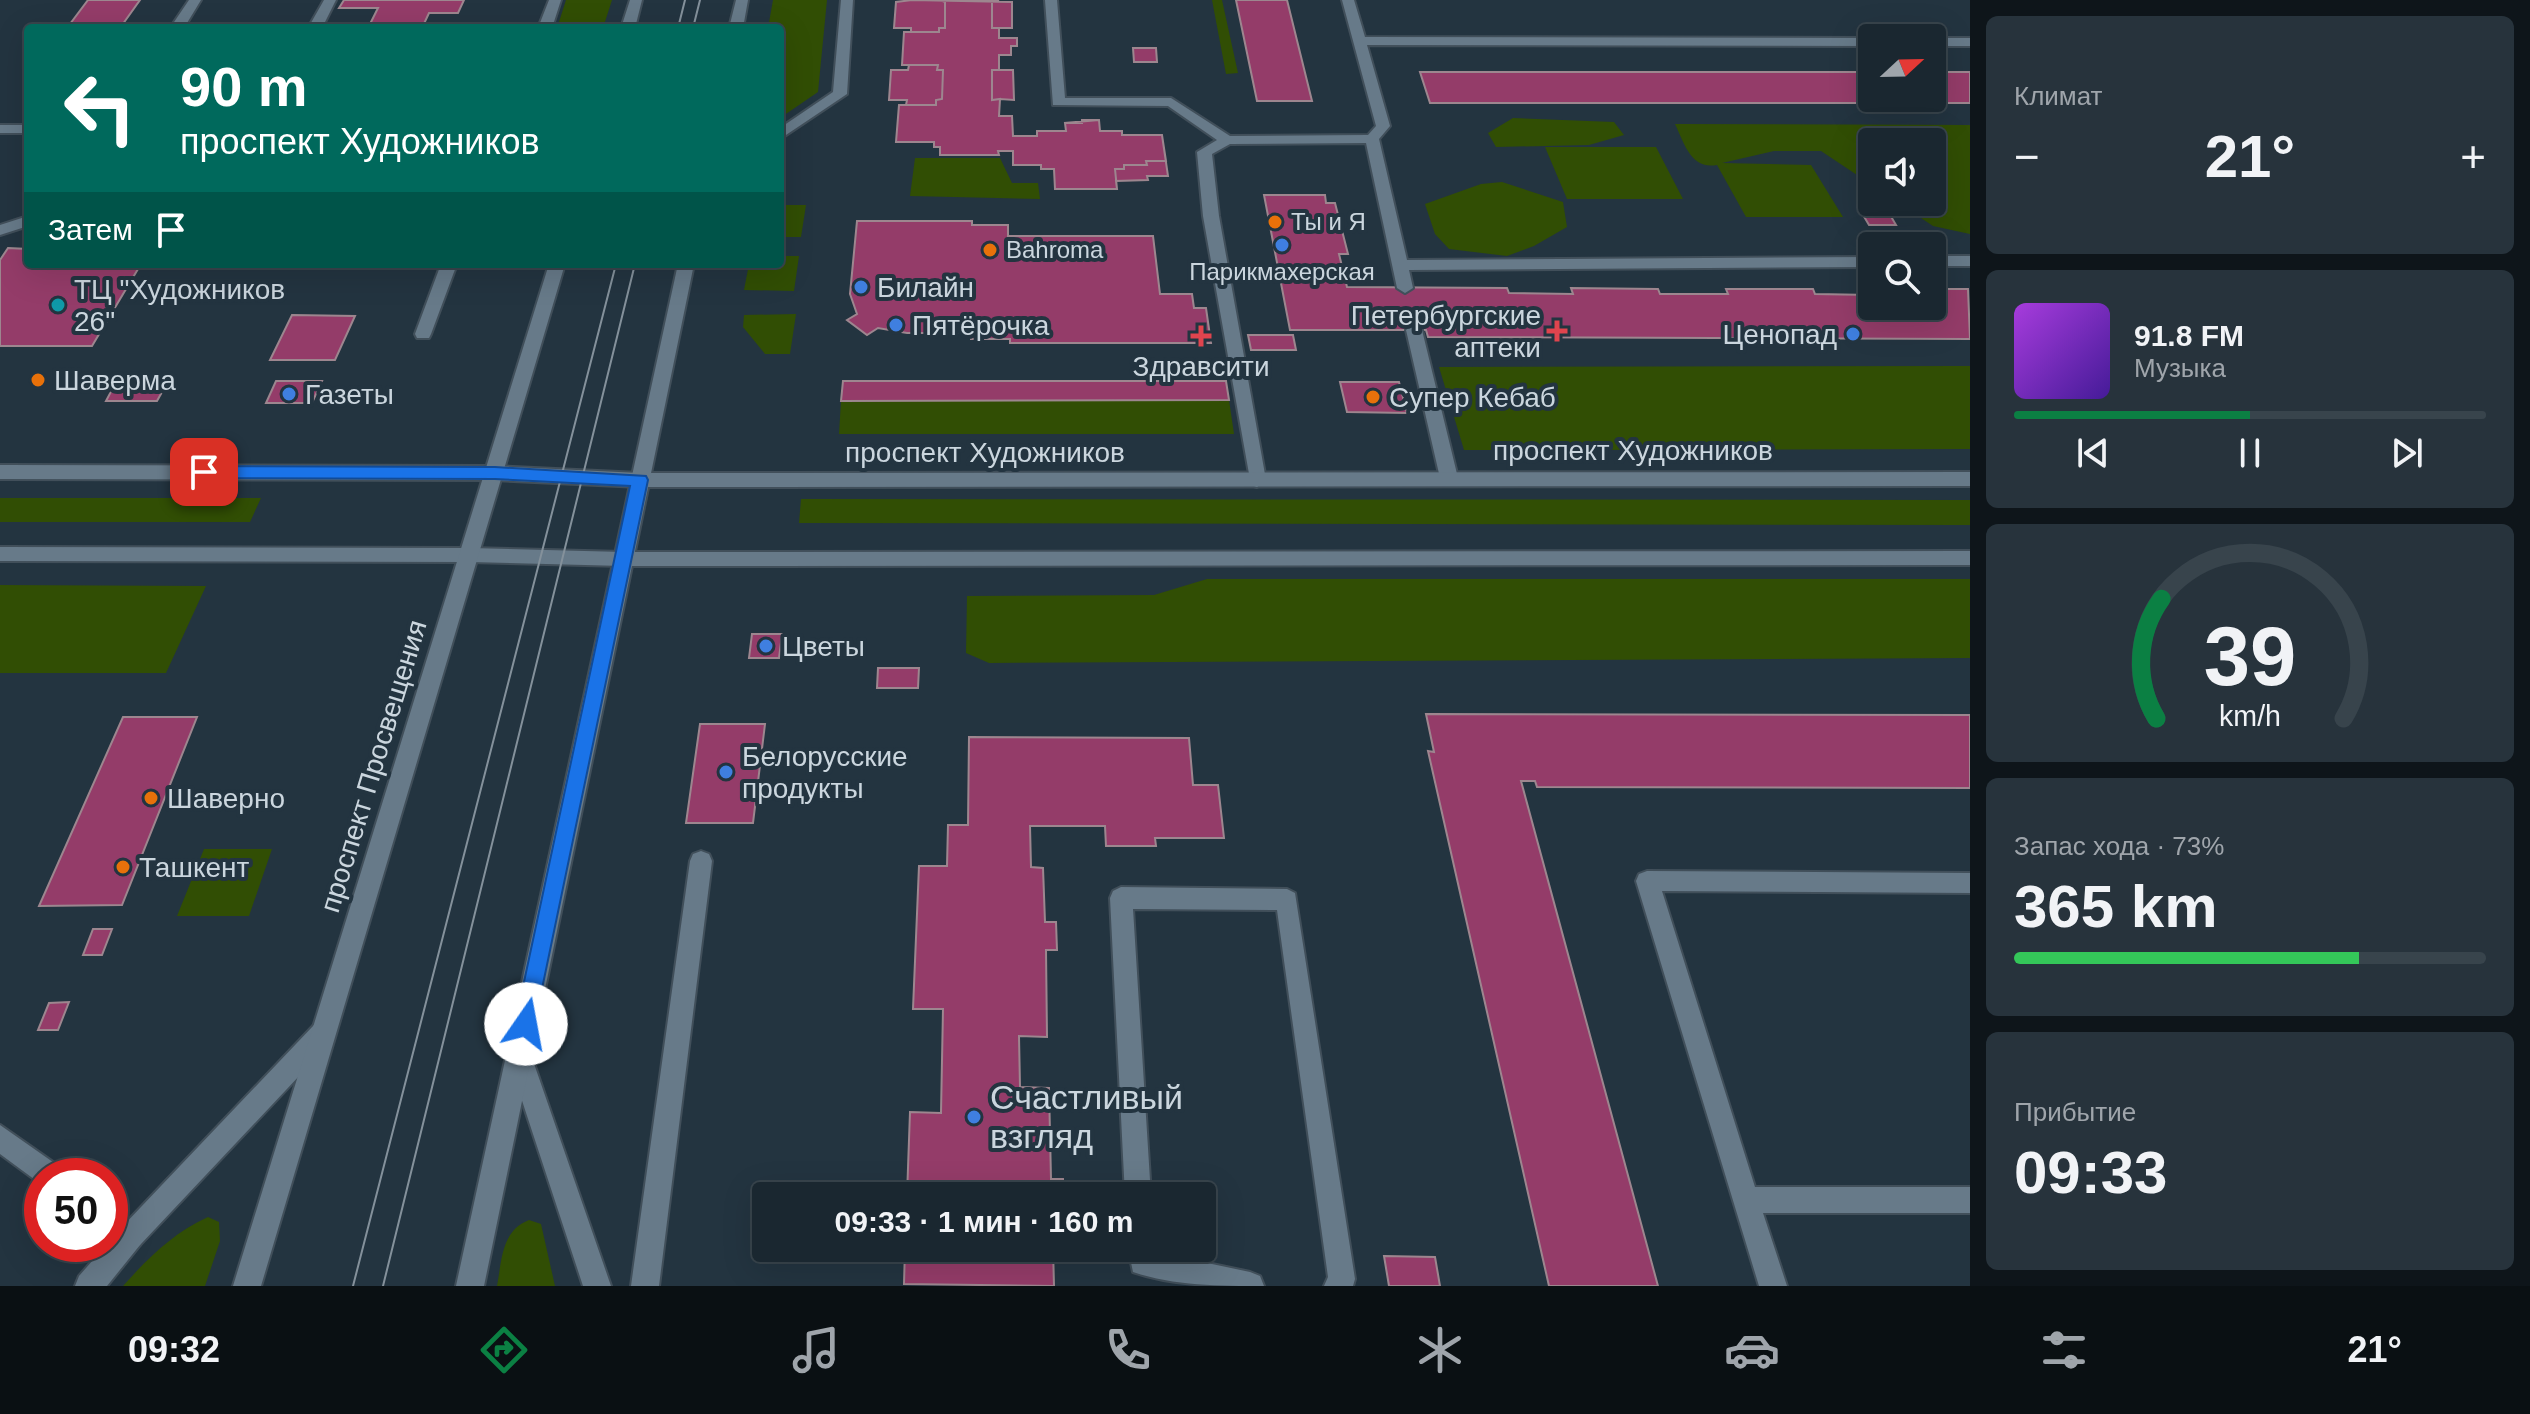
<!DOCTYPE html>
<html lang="ru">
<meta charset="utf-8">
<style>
body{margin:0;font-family:Arial,sans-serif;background:#27333c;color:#f1f3f6;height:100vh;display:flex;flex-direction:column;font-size:30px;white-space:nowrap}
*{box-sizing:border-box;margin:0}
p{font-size:26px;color:#9fa5ab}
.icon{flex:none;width:44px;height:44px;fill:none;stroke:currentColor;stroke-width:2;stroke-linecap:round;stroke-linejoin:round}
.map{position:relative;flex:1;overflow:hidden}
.sheet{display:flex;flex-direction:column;gap:16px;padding:16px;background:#0e151a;width:560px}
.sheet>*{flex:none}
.top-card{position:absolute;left:24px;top:24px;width:760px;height:244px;border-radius:8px;box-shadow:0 8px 32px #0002,0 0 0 2px #38444c;background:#00695c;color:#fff;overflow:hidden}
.needle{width:52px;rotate:68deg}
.fabs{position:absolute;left:1858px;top:24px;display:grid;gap:16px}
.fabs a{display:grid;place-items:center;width:88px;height:88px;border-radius:8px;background:#1a2730;box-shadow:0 8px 32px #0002,0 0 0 2px #38444c;font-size:40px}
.speed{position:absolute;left:24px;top:1158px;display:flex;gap:16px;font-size:40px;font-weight:700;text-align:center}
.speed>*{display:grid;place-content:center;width:104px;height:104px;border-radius:50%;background:#1a2730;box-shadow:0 8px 32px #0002,0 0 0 2px #38444c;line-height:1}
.speed .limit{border:12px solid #d22;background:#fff;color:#111}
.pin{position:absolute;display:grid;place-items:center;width:68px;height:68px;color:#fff;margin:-34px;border-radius:16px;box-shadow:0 4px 12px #0006}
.me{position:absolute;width:88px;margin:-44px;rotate:12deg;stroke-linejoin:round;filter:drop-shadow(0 0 6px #0008)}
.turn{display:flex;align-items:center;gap:28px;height:168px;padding:0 24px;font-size:36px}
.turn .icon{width:104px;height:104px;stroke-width:2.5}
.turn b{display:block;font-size:56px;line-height:68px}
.then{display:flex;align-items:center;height:76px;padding:0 24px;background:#0003;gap:16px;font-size:30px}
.big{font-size:60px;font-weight:700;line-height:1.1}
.sheet .card{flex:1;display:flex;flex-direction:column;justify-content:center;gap:12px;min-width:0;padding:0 28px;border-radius:12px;background:#27333c}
.sheet .dial{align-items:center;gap:0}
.dial svg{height:208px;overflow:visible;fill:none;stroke:#38444c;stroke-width:7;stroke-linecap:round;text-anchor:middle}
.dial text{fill:#f1f3f6;stroke:none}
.song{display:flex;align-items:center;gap:24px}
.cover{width:96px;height:96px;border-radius:12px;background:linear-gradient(135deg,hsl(280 70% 55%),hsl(260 70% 35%))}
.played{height:8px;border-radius:4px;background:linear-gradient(90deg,#0b8043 50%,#38444c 50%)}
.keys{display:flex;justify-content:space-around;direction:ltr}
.heat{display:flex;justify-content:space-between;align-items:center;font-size:44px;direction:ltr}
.charge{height:12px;border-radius:6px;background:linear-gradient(90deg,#34c759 73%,#38444c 0)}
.trip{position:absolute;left:752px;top:1182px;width:464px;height:80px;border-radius:8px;background:#1a2730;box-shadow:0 8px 32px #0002,0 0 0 2px #38444c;font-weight:700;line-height:80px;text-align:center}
.tab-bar{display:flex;height:128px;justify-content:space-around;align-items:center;background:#0a1013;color:#9fa5ab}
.tab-bar .icon{width:56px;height:56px}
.tab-bar .selected{color:#0b8043}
.tab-bar b{font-size:36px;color:#f1f3f6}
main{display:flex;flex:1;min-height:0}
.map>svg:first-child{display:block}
.green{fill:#314e04}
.building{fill:#943c69;stroke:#9d868f;stroke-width:2}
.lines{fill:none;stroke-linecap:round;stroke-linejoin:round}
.service-casing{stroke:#414f5a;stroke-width:4}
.minor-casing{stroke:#414f5a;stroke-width:4}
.tertiary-casing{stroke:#414f5a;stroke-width:4}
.secondary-casing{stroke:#414f5a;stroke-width:4}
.service{fill:#677a89;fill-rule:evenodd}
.minor{fill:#677a89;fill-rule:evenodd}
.tertiary{fill:#677a89;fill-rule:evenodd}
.secondary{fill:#677a89;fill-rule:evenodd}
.tram{stroke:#84919b;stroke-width:2}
.route{fill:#1a73e8;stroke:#114b97;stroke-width:2}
.food-dot{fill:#e8710a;stroke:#233440;stroke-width:3}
.shop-dot{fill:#3f7fe0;stroke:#233440;stroke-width:3}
.culture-dot{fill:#0f9aa8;stroke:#233440;stroke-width:3}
.health-dot{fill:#e0444e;stroke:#233440;stroke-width:3}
.labels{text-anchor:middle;stroke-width:8;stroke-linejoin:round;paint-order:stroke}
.far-poi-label{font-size:24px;fill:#cbd6de;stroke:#233440;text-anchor:start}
.poi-label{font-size:28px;fill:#cbd6de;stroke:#233440;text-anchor:start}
.street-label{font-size:28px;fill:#cbd6de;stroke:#233440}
.near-poi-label{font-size:34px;fill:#cbd6de;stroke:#233440;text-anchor:start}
</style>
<main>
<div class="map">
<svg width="1970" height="1286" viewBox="0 0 1970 1286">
<rect width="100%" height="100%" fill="#233440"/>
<!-- green -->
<path class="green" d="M566 0H612L603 28H557Z
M773 0H827L818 92 780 118V28H768Z
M1212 0H1222L1238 73 1226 74Z
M1513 118 1614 122 1624 135 1589 145 1496 147 1488 133Z
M1675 124 1970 125V234L1933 226 1897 202H1932V142H1872V185L1821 151H1774L1722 163 1811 165 1843 217H1746L1717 165C1691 170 1684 143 1675 124Z
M1545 147H1656L1683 199H1567Z
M915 158H1000L1012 183H1038L1040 199 910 196Z
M1502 182 1563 202 1567 227 1534 246 1507 256 1449 249 1435 234 1425 204 1481 184Z
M780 205H806L801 237H780Z
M780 256H799L794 291 744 290 749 264H780Z
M796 314 790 354H765L743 327 744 315Z
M1970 366V449L1464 450 1439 367Z
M1229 400 1234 434H839L841 401Z
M0 498H261L250 522H0Z
M801 499 1970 500V525L799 523Z
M1207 579H1970V658L989 663 966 653 967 596 1154 595Z
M0 585 206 586 166 673H0Z
M204 849H272L249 916H177Z
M208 1217 219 1222 220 1241 205 1286H123C148 1258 173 1233 208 1217Z
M529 1220 541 1224 555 1286H497C502 1260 501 1231 529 1220Z"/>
<!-- building -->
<path class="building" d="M88 0H140L120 28H67Z
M344 0H464L458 13H429L422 28H368L378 8H339Z
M912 0 1012 2V28H999V38H1017V46H1011V55H999V70H1013L1014 100 1000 99 999 116H1012L1013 136H1037V131H1066L1065 123H1082V120H1099L1100 131H1122V135H1162L1168 176H1147L1148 180 1116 181 1117 189H1055L1054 169H1041V165H1013V151H998L999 155H940V147H934V142H896L899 105H906L907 100H889L891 70H908L909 65H902L904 32H911V28H894L896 2Z
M940 0H999L992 2V28H999V38H1017V46H1011V55H999V70H992V100L1000 99 999 116H1012L1013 136H1037V131H1066L1065 123 1099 120 1100 131H1122V135H1162L1166 161H1146L1147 165H1124V169H1115L1117 189H1055L1054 169H1041V165H1013V151H998L999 155H940V147H934V142H896L899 105H936V100L942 99 943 70H937L938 65H902L904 32H939V28H945V2Z
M1236 0H1287L1312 101H1257Z
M1133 48H1156L1157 62H1134Z
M1420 72H1872V98H1932V72H1970V103H1430Z
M1264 195H1325L1326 203H1335L1348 254H1339L1347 287 1507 288 1509 293 1573 294 1571 288 1658 289 1660 294H1728L1726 289H1813L1815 294 1872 295V306H1932V289H1968L1970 339 1428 337 1426 330H1290Z
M1859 208H1886L1896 225H1869Z
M857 221H972V225H1008V236H1153L1160 294H1192L1194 308H1206L1211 343H1010V339H971V333H907L878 328 867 335 847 320 857 314 850 294Z
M8 248 28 249V264H141L92 346H0V260Z
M292 315 355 316 335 360H270Z
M1248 335H1293L1296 350H1251Z
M276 381H322L312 403H266Z
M843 381H1226L1229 400 841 401Z
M1340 382H1399L1407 413 1347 412Z
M115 384 166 385 157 401H106Z
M752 634H782L779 658H749Z
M878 668H919L918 688H877Z
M1426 714 1970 715V788L1537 787 1535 781H1521L1658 1286H1549L1428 751 1434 752Z
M123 717H197L122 905 39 906Z
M700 724H765L753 823H686Z
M969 737 1189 738 1193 785H1218L1224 838H1155L1156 846H1106L1105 826H1030L1031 867 1043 868 1045 922H1056L1057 950H1046L1047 1037 1019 1036 1020 1087 1049 1088 1051 1179H1063L1064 1196H907L910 1112 941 1113 943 1009H913L919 866H947L948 825H968Z
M93 929H112L102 955H83Z
M69 1002 58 1030H38L49 1003Z
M905 1248H1053L1054 1286 904 1284Z
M1384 1256 1435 1257 1440 1286H1389Z"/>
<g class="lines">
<defs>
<path id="service" d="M189 0H201L184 28H170Z
M324 0H336L322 28H308Z
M1045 0H1057L1065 98H1171L1230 136 1368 135 1376 126 1342 0H1354L1365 37 1872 38V46L1367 45 1390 126 1379 139 1407 260 1872 257V267L1409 270 1413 288 1405 293 1397 288 1366 143 1230 144 1212 154 1219 216 1266 480 1257 487 1251 485 1203 216 1197 152 1217 140 1168 106 1053 105Z
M1932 38H1970V46H1932Z
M0 125H28V133H0Z
M28 216V226L0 235V225Z
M1932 256H1970V266H1932Z
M441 264H457L431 334 429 338H417L415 334Z
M1414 324 1422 330 1458 478 1449 485 1440 478 1406 330Z
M701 851 709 854 712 861 659 1286H631L690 861 693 854Z
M1647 871 1970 873V893L1662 891 1755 1187H1970V1213H1763L1787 1286H1759L1636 881 1639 874Z
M1121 887 1287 889 1295 893 1355 1279 1353 1286H1324L1328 1277 1277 910 1133 909 1151 1196H1125L1110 898 1113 891Z
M0 1125 60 1167 64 1176H42V1185L0 1154Z
M110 1207 140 1227 144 1236 140 1245 131 1249 110 1236Z
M1128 1248H1154L1155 1252 1250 1272 1260 1276 1264 1286C1220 1286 1174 1286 1133 1272Z"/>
<path id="minor" d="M549 0H561L552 28H538Z
M841 0H853L847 94 780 139V128L833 92Z
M323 1021 332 1025 335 1033 332 1041 140 1245 107 1286H75L79 1276 122 1227 314 1025Z
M519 1043 528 1046 531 1055 611 1286H583L507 1055 510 1046Z"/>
<path id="tertiary" d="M0 465 495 466 640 473 1970 472V486L640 487 495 480 0 479Z
M0 547 470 548 623 552 1970 551V565L623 566 470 562 0 561Z"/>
<path id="secondary" d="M630 0H642L635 28H621Z
M736 0H748L743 28H729Z
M549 264H565L261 1286H233Z
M678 264H694L484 1286H456Z"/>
</defs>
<!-- service casing -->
<use href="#service" class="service-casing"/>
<!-- minor casing -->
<use href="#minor" class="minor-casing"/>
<!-- tertiary casing -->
<use href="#tertiary" class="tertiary-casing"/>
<!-- secondary casing -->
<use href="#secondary" class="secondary-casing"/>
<!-- service -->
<use href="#service" class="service"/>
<!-- minor -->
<use href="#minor" class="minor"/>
<!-- tertiary -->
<use href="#tertiary" class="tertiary"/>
<!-- secondary -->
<use href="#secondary" class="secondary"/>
<!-- tram -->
<path class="tram" d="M678 28 685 0
M693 28 700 0
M353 1286 616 264
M383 1286 635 264"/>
</g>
<!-- route -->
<path class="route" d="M204 466 495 467 646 476 648 480 533 1032 526 1035 518 1032 515 1024 630 486 495 479 204 478 196 472Z"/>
<!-- markers -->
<g class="food-dot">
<circle cx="1275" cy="222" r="8"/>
<circle cx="990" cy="250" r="8"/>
<circle cx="38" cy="380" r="8"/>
<circle cx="1373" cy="397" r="8"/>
<circle cx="151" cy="798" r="8"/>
<circle cx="123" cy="867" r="8"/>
</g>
<g class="shop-dot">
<circle cx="1282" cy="245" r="8"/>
<circle cx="861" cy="287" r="8"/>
<circle cx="896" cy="325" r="8"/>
<circle cx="1853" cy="334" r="8"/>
<circle cx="289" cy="394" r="8"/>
<circle cx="766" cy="646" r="8"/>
<circle cx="726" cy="772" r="8"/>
<circle cx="974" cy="1117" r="8"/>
</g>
<circle class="culture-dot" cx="58" cy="305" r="8"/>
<g class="health-dot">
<path d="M1553 319h8v8h8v8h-8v8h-8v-8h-8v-8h8z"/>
<path d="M1197 324h8v8h8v8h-8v8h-8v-8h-8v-8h8z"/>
</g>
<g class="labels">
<!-- far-poi labels -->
<g class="far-poi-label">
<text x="1291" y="230">Ты и Я</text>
<text x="1006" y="258">Bahroma</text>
<text x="1282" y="280" text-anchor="middle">Парикмахерская</text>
</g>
<!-- poi labels -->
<g class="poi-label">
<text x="877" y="297">Билайн</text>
<text x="74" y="299">ТЦ "Художников<tspan x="74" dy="32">26"</tspan></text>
<text x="1541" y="325" text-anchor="end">Петербургские<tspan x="1541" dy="32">аптеки</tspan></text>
<text x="912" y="335">Пятёрочка</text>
<text x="1837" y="344" text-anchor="end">Ценопад</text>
<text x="1201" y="376" text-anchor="middle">Здравсити</text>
<text x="54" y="390">Шаверма</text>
<text x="305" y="404">Газеты</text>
<text x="1389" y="407">Супер Кебаб</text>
<text x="782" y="656">Цветы</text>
<text x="742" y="766">Белорусские<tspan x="742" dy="32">продукты</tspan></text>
<text x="167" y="808">Шаверно</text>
<text x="139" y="877">Ташкент</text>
</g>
<!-- street labels -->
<g class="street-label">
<text x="1633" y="460">проспект Художников</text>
<text x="985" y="462">проспект Художников</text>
<text transform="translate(373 766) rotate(-73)" y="10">проспект Просвещения</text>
</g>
<!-- near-poi labels -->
<g class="near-poi-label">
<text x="990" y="1109">Счастливый<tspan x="990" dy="39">взгляд</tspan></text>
</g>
</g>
</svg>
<div class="fabs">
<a><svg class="needle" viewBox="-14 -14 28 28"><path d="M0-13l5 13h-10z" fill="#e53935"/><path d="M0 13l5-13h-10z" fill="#9fa5ab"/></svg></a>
<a><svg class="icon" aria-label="sound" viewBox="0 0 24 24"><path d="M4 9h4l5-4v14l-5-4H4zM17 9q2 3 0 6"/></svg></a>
<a><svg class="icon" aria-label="search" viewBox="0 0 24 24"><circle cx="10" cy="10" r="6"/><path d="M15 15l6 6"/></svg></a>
</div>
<div class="speed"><div class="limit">50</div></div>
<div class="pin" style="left:204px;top:472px;background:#d93025"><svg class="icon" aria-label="arrive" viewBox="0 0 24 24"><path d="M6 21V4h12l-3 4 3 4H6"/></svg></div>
<svg class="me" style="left:526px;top:1024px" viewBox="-20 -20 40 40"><circle r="19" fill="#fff"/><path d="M0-13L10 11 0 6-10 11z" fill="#1a73e8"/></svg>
<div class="trip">09:33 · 1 мин · 160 m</div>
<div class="top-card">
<div class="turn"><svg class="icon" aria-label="left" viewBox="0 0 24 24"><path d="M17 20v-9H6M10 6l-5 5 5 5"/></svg><div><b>90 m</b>проспект Художников</div></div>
<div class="then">Затем<svg class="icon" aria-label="arrive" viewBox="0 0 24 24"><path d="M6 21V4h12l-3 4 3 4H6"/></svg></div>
</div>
</div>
<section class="sheet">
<div class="card"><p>Климат</p>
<div class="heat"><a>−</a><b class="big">21°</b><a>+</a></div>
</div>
<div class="card">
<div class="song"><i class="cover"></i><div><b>91.8 FM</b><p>Музыка</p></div></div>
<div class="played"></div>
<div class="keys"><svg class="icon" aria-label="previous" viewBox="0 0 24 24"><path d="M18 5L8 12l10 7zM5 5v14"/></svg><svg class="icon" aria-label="pause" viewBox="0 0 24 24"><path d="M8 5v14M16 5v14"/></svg><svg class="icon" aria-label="next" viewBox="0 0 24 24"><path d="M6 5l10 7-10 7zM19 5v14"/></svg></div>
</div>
<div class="card dial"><svg viewBox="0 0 100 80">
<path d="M14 69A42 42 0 1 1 86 69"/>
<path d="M14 69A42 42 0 0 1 16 23" stroke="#0b8043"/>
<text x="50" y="56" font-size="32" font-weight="700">39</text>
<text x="50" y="72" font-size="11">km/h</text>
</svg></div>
<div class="card"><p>Запас хода · 73%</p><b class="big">365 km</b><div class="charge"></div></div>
<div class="card"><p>Прибытие</p><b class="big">09:33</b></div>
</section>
</main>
<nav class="tab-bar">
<b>09:32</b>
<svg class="icon selected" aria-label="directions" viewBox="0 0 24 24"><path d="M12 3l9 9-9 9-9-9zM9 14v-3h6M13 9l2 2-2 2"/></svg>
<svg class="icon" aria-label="music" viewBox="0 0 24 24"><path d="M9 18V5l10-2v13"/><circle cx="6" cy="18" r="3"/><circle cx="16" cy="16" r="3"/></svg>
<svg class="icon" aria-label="phone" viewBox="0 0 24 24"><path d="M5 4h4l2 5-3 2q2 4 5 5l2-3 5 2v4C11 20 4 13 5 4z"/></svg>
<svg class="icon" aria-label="climate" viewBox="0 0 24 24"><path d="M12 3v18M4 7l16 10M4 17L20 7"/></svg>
<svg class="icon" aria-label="car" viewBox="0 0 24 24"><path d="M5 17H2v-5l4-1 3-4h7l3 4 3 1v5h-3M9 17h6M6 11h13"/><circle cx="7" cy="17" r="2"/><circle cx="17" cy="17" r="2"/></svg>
<svg class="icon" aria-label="filters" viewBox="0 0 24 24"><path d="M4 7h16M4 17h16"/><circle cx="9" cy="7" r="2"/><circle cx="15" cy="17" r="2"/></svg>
<b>21°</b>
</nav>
